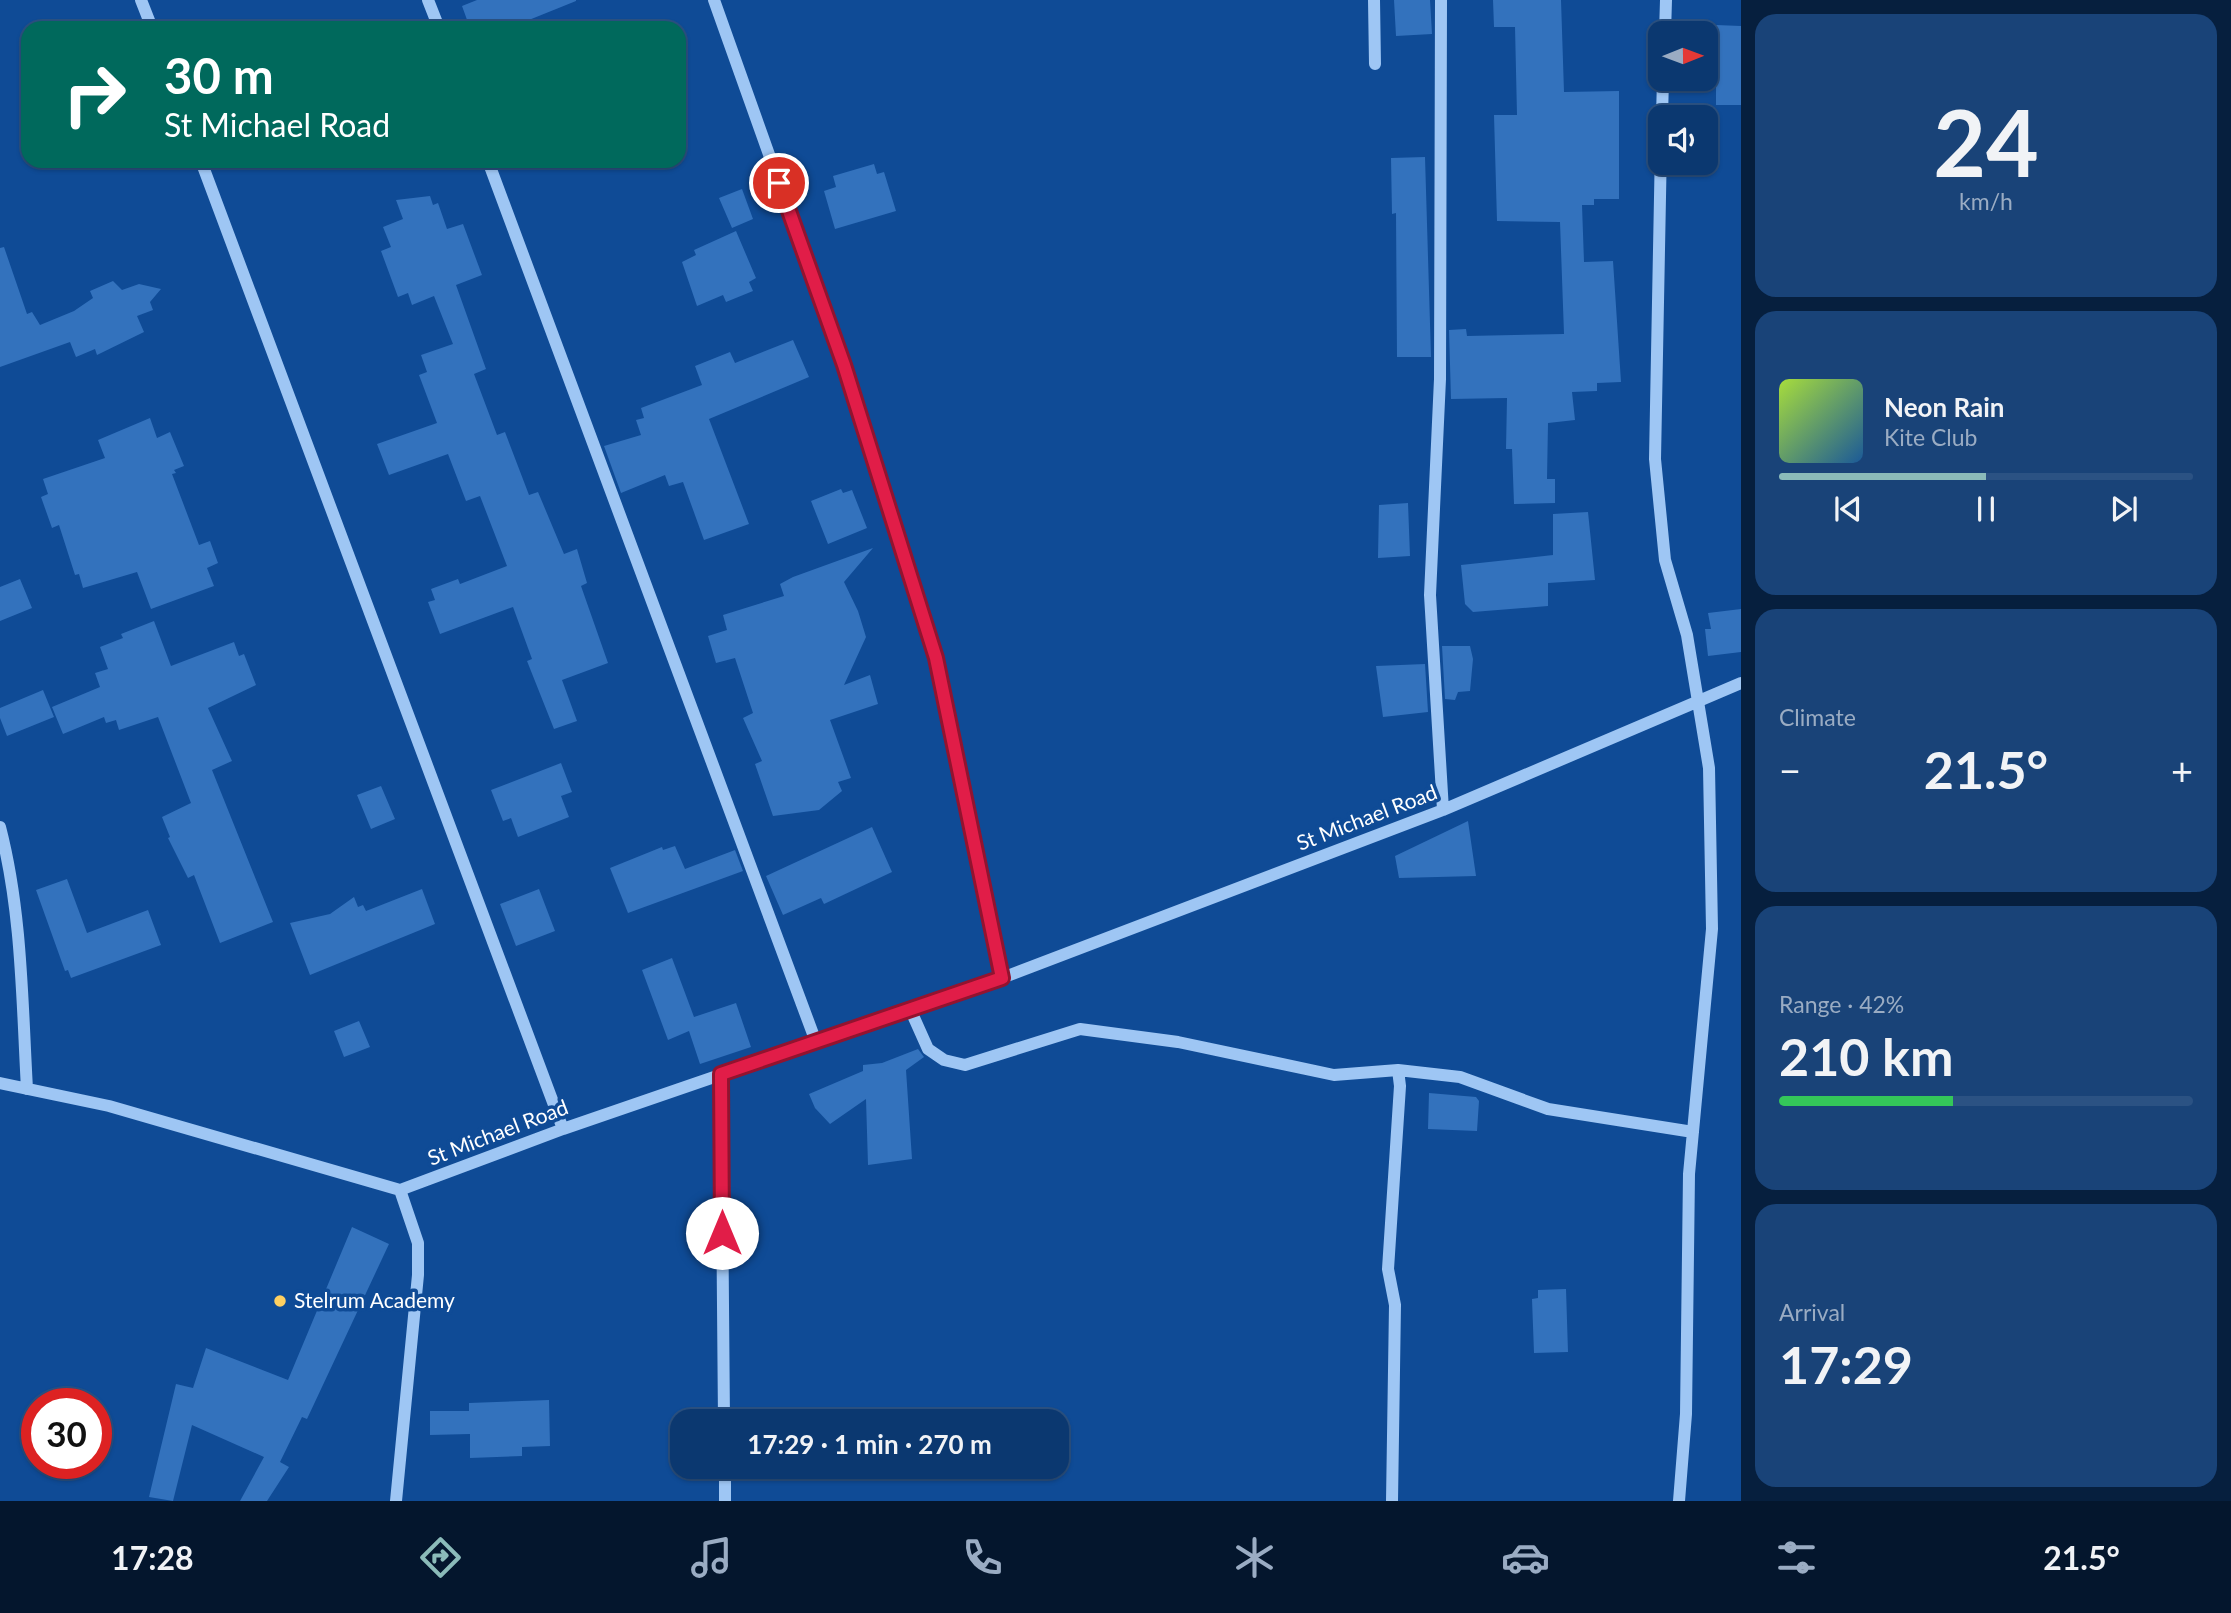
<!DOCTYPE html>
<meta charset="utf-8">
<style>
body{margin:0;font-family:Lato,sans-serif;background:#194378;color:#f1f3f6;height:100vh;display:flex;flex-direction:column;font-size:26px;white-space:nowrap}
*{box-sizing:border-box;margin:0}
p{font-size:23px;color:#9aacc3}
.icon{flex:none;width:38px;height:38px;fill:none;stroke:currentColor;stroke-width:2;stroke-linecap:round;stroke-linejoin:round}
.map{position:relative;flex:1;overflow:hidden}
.side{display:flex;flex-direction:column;gap:14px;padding:14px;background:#061f3e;width:490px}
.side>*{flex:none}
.guide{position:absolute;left:21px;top:21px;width:665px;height:147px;border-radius:21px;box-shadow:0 2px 5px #0004,0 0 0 2px #2b5283;background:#00695c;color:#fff;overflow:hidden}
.needle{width:46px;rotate:89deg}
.controls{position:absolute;left:1648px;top:21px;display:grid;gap:14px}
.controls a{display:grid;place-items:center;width:70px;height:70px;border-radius:14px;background:#0b3870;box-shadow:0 2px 5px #0004,0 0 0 2px #2b5283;font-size:35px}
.speed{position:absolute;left:21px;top:1388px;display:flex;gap:14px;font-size:35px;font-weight:700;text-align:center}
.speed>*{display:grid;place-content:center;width:91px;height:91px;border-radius:50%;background:#0b3870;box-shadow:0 2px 5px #0004,0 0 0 2px #2b5283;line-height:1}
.speed .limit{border:10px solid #d22;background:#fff;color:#111}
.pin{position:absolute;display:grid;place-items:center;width:60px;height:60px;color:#fff;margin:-30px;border:4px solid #fff;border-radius:50%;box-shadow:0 2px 7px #0007}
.me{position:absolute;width:77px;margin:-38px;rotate:0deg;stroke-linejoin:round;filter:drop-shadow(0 0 5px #0008)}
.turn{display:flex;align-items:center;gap:24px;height:147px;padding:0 28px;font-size:32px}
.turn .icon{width:91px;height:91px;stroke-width:2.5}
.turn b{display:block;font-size:49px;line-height:60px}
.big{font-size:52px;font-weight:700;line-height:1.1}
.side .card{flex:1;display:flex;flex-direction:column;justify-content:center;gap:10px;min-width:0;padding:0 24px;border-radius:21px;background:#194378}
.side .dial{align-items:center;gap:0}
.dial b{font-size:91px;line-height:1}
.song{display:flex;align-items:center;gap:21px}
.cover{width:84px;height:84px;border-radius:10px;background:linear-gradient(135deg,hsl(80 70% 55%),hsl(210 70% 35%))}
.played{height:7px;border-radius:4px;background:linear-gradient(90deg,#8bbbb9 50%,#2b5283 50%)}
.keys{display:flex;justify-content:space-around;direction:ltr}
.heat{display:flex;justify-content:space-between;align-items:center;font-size:38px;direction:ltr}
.charge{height:10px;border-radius:5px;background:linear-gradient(90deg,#34c759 42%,#2b5283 0)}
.trip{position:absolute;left:670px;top:1409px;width:399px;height:70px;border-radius:21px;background:#0b3870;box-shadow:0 2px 5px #0004,0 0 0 2px #2b5283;font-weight:700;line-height:70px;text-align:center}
.tabs{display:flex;height:112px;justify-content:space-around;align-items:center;background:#04162d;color:#9aacc3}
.tabs .icon{width:49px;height:49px}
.tabs .on{color:#8bbbb9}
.tabs b{font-size:32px;color:#f1f3f6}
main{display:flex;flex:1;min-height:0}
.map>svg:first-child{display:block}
.building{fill:#3372bd}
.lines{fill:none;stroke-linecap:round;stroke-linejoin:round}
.minor{stroke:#9ec6f4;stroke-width:12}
.route-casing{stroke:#92132f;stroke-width:18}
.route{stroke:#e11d48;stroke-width:12}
.poi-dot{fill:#ffd061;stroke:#0f4b96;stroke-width:2.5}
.labels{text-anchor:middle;stroke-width:7;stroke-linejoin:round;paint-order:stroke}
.street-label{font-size:21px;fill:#fff;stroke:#0f4b96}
.poi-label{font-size:21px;fill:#fff;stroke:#0f4b96;text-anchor:start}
</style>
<main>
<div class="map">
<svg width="1741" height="1501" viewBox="0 0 1741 1501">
<rect width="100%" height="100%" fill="#0f4b96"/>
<!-- building -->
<path class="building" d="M477 0H576V1L509 28H470L462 6Z
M1394 0H1430L1432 34 1396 36Z
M1493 0H1561L1564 92 1619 91V199H1594V205H1582L1584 262 1613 261 1621 382 1597 383V391L1572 392 1575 420 1548 423 1547 479H1555V503L1514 504 1512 449H1506L1507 398 1451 399 1449 330 1466 329 1467 336 1564 334 1560 222 1497 221 1494 115H1517L1515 27H1494Z
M1716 25 1741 26V105H1716Z
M1425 157 1431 357H1397L1396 213 1392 214 1391 158Z
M874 164 877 174 884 172 896 211 835 229 824 191 836 187 833 176Z
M742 189 753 219 732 228 719 198Z
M430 196 433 205 438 203 447 229 463 224 482 275 456 285 486 369 474 374 497 435 505 432 529 495 538 492 564 554 577 549 587 583 581 586 608 663 562 680 577 721 554 729 527 661 532 659 513 607 440 634 428 602 435 600 431 589 458 579 460 584 507 566 480 496 466 501 448 454 389 475 377 444 437 423 419 375 427 372 421 355 453 344 434 296 412 305 408 293 398 297 381 251 391 247 383 227 403 219 396 200Z
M736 231 756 278 749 282 753 291 726 302 723 295 697 306 682 262 696 255 694 250Z
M4 247 27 314 32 312 40 325 74 311 93 298 90 291 113 281 122 290 139 284 161 289 150 302 153 310 137 316 144 332 97 355 95 349 76 357 70 342 0 367V248Z
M793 340 809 377 709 419 749 524 704 540 683 482 669 486 665 475 621 493 604 446 641 435 636 420 644 418 641 408 702 385 695 366 730 352 735 363Z
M150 418 157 438 170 432 184 466 174 470 176 473 172 474 199 545 210 541 218 563 207 568 214 586 151 609 137 572 83 588 79 574 75 575 59 525 52 528 41 497 48 494 43 479 105 458 98 440Z
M841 489 843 493 852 490 867 528 828 544 811 501Z
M1408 503 1410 556 1378 558 1379 505Z
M1588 512 1595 580 1548 583V606L1473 612 1465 604 1461 565 1553 555V514Z
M873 548 844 582 858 611 866 637 844 685 870 675 878 704 830 720 851 778 838 782 842 791 819 810 773 816 755 764 762 761 743 718 753 713 735 658 716 663 708 636 727 630 723 615 784 596 780 584 793 577Z
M20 579 32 608 0 621V587Z
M1741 609V652L1708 656 1705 629H1711L1708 613Z
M154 621 171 666 234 642 239 656 244 654 256 685 208 708 232 761 212 770 273 922 220 943 194 875 188 878 168 838 170 837 162 817 191 803 158 717 119 730 116 720 106 723 104 717 63 734 52 707 100 687 95 673 108 669 100 647 123 638 121 634Z
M1442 646H1470L1473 659 1470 691 1458 692 1455 700 1445 699Z
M1425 664 1428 712 1383 717 1376 666Z
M43 690 54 717 7 736 0 718V708Z
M561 763 572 792 561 796 569 817 518 837 511 818 503 821 491 790Z
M381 786 395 819 371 829 357 795Z
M1468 821 1476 876 1399 878 1395 856Z
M872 827 892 872 824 904 821 898 783 915 766 876Z
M675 846 685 869 735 850 743 871 628 913 610 868 662 847 663 850Z
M67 879 87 933 148 910 161 945 71 978 68 970 65 971 36 890Z
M422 889 435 924 310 975 290 923 330 914 354 897 358 907 363 905 366 911Z
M539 889 555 931 516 946 500 904Z
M672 958 694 1017 736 1003 751 1047 700 1064 689 1031 668 1040 642 970Z
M359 1021 370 1047 344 1057 334 1031Z
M918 1049 924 1057 906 1070 912 1159 868 1165 866 1099 830 1124 815 1108 809 1094 863 1071V1065L882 1063Z
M1429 1093 1476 1097 1479 1101 1477 1131 1428 1129Z
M352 1227 389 1244 307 1419 302 1417 280 1462 289 1467 267 1501H240L264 1457 192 1425 173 1501 149 1497 176 1384 193 1388 206 1348 288 1380Z
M1566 1289 1568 1352 1534 1353 1532 1299 1538 1298V1290Z
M549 1400 550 1446 522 1447V1456L470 1458V1434L430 1435V1411H469V1403Z"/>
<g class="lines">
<!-- minor -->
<path class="minor" d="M141 0 152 28
M428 0 439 28
M1374 0 1375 64
M1441 0 1440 379 1430 595 1443 810
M1665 33 1666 0
M1662 117 1663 79
M1661 145 1655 459 1665 560 1687 635 1709 768 1712 929 1689 1174 1686 1414 1679 1501
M201 161 563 1129
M488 161 816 1042
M0 827C22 912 22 1001 27 1089
M1002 978 1443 810 1741 683
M911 1011 928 1049 944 1060 965 1065 1080 1029 1178 1042 1334 1075 1398 1070 1400 1086 1388 1269 1395 1305 1392 1501
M1398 1070 1460 1077 1548 1109 1693 1132
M721 1074 724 1421
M0 1083 109 1106 400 1190 563 1129 1002 978 935 658 844 365 714 0
M725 1466V1501
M396 1501 418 1275V1243L400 1190"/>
</g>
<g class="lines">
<defs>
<path id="route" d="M722 1233 721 1074 1002 978 936 658 844 365 779 183"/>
</defs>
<!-- route casing -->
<use href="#route" class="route-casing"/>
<!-- route -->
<use href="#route" class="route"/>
</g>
<!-- markers -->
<circle class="poi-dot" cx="280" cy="1301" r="7"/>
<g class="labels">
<!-- street labels -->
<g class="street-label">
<text transform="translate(1367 818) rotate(-21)" y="7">St Michael Road</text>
<text transform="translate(498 1133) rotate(-21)" y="7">St Michael Road</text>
</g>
<!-- poi labels -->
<g class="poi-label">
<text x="294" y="1308">Stelrum Academy</text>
</g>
</g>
</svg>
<div class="controls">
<a><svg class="needle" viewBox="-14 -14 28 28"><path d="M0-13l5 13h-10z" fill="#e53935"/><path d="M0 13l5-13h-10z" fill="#9aacc3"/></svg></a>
<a><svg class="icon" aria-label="sound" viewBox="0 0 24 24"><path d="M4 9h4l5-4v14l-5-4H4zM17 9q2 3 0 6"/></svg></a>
</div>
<div class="speed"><div class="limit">30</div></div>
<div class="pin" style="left:779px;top:183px;background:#d93025"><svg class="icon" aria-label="arrive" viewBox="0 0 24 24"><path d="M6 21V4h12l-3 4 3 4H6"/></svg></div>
<svg class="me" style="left:722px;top:1233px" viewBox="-20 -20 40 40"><circle r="19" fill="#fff"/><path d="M0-13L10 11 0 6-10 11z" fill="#e11d48"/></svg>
<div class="trip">17:29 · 1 min · 270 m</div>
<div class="guide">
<div class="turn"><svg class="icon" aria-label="right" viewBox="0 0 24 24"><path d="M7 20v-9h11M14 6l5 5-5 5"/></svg><div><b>30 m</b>St Michael Road</div></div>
</div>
</div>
<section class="side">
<div class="card dial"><b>24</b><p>km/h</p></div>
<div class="card">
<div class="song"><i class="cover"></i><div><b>Neon Rain</b><p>Kite Club</p></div></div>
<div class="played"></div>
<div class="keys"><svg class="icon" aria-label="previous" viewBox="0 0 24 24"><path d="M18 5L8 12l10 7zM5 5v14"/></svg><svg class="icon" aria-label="pause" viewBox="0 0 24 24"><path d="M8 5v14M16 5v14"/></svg><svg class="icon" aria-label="next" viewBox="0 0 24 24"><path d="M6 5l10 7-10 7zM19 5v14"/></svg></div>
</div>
<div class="card"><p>Climate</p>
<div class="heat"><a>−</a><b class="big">21.5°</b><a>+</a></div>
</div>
<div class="card"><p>Range · 42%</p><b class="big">210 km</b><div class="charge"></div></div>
<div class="card"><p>Arrival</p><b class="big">17:29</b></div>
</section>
</main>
<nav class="tabs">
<b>17:28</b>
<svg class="icon on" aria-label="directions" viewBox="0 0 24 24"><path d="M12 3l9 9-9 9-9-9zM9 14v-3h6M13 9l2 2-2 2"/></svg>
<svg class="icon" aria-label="music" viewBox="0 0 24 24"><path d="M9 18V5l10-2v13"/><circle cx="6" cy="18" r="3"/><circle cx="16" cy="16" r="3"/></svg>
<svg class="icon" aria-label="phone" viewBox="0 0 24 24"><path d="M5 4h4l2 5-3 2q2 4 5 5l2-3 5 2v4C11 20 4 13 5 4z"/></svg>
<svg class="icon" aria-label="climate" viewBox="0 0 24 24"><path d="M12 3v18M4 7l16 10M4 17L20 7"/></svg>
<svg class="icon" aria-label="car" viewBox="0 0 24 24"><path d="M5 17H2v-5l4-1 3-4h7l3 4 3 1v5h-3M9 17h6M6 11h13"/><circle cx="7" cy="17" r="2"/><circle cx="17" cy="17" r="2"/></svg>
<svg class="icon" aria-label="filters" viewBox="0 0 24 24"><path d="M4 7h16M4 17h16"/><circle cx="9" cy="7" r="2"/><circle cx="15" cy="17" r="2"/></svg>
<b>21.5°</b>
</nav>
